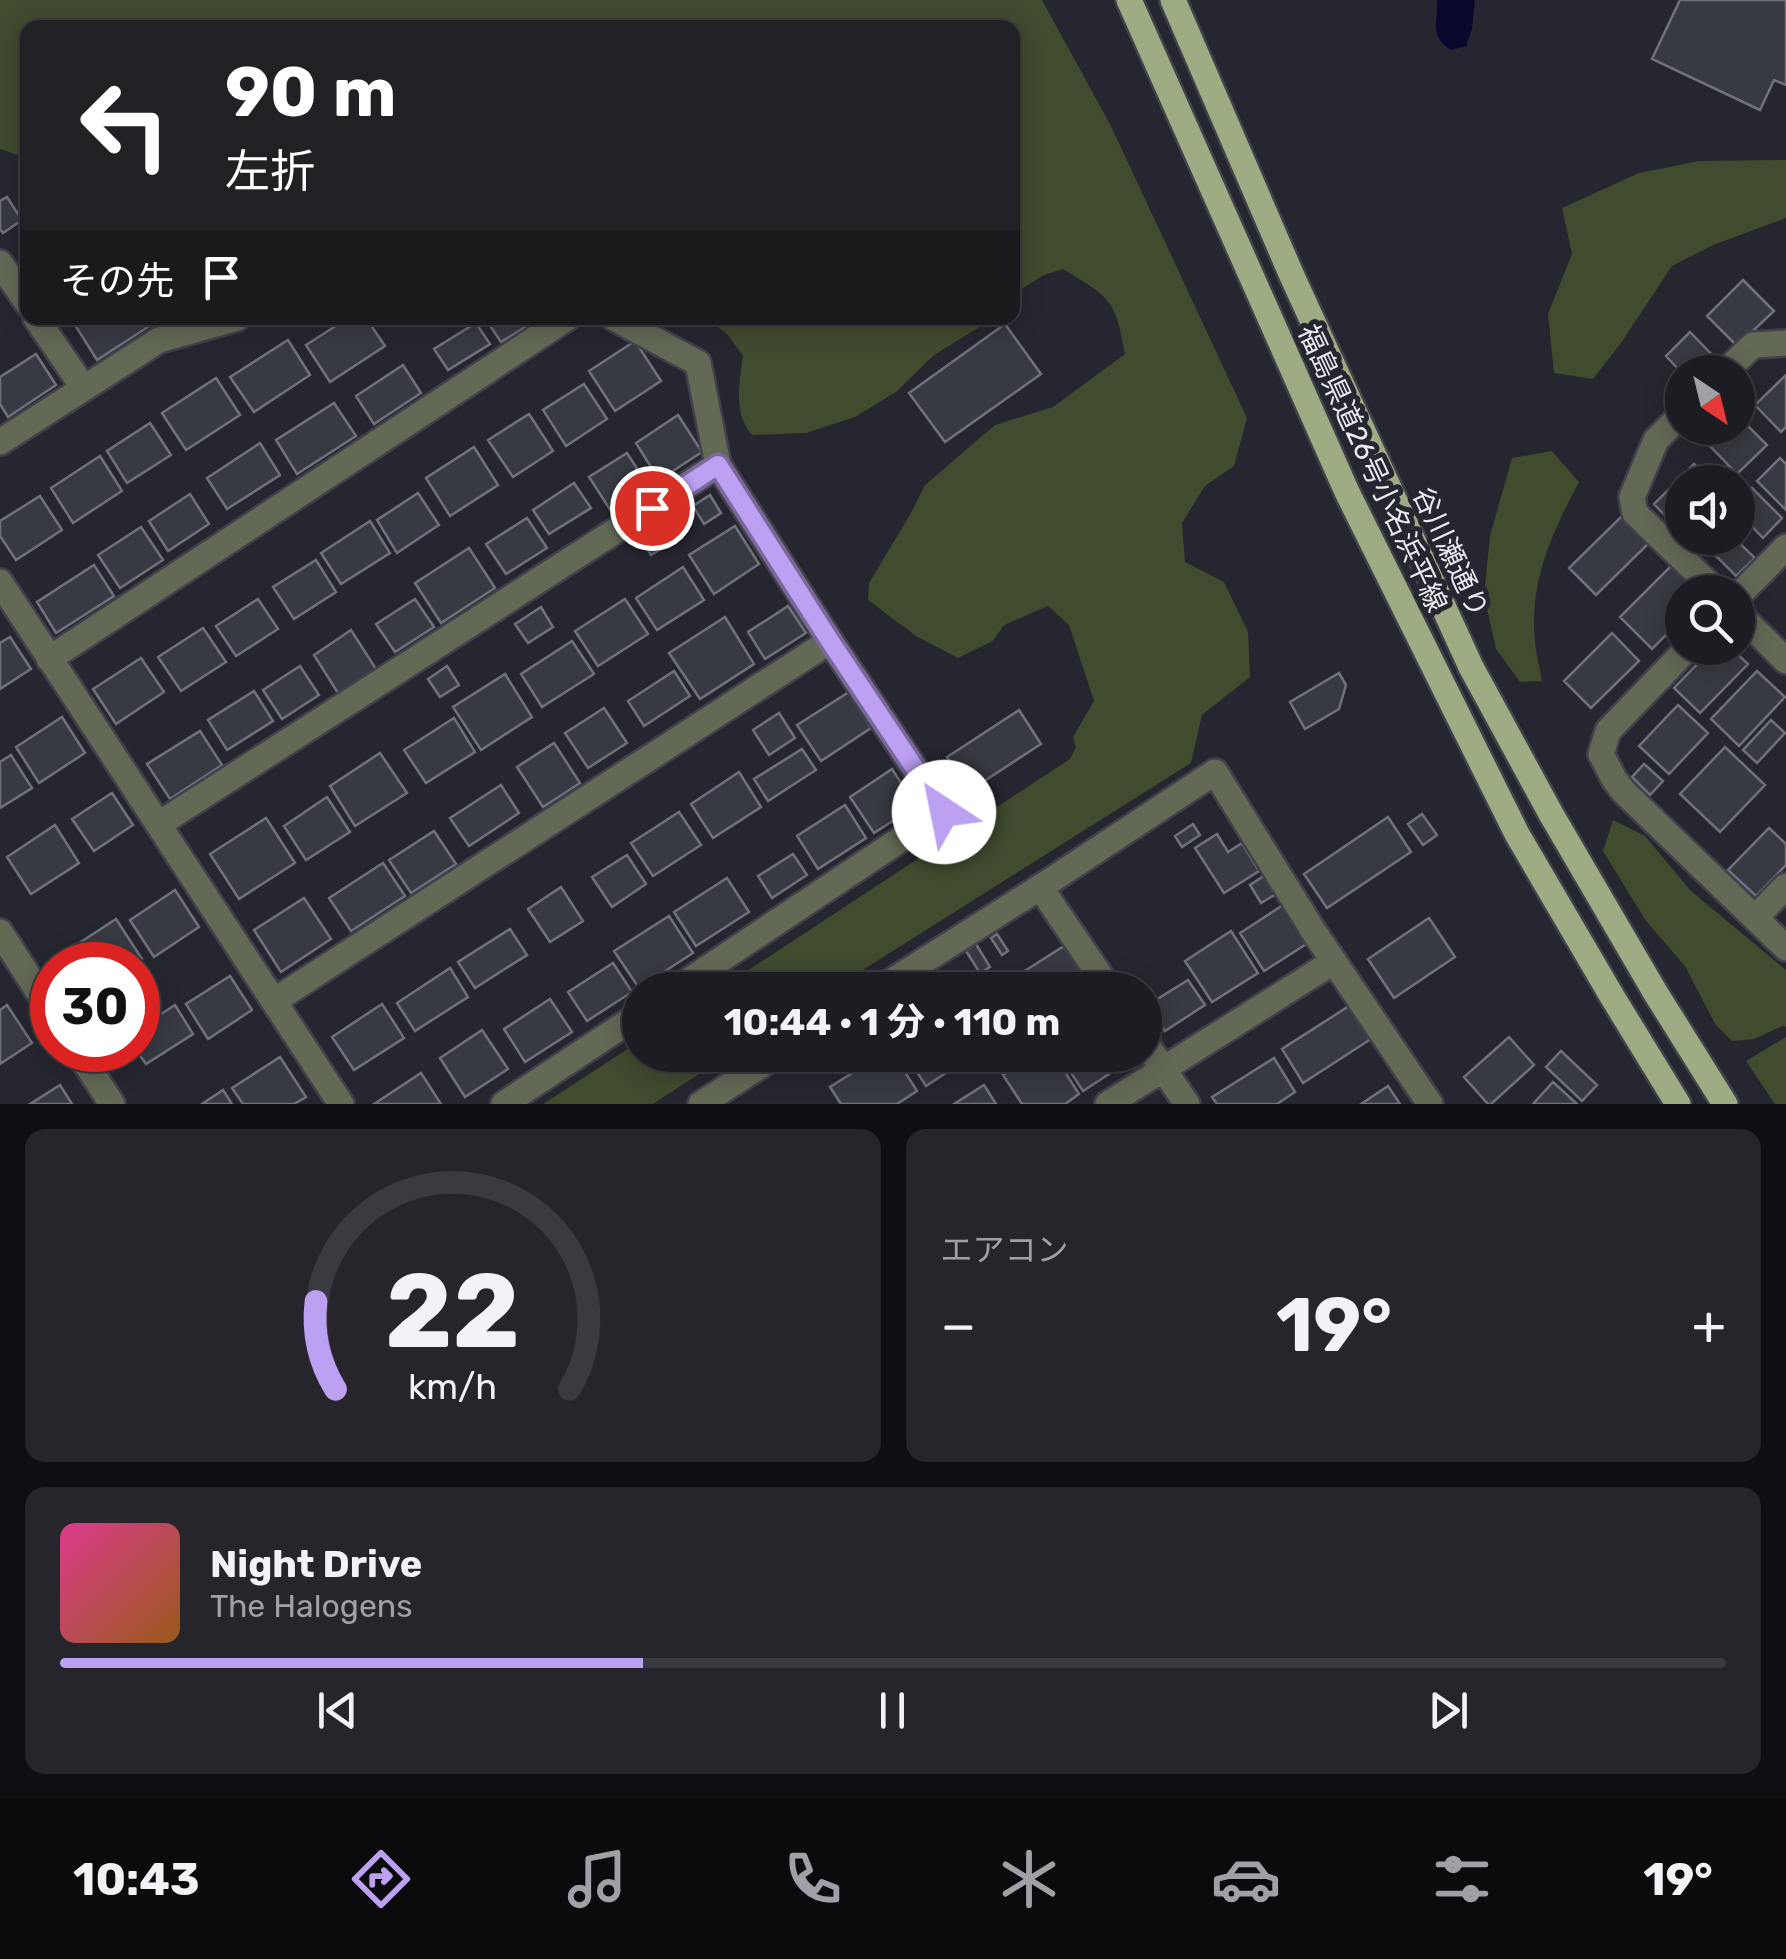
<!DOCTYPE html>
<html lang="ja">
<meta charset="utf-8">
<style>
body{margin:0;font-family:Rubik,"Noto Sans JP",sans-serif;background:#25252b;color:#f1f3f6;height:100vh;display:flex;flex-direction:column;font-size:38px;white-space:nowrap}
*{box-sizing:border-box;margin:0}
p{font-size:32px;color:#a0a1a6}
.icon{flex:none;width:55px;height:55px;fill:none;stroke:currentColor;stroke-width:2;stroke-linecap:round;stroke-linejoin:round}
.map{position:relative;height:1104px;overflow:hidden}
.details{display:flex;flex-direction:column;gap:25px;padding:25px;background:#0f0f13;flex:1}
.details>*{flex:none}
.guide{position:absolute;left:20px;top:20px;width:1000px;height:305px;border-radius:20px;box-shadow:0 5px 25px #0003,0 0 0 2px #3a3a41;background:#202124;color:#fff;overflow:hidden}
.needle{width:65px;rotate:145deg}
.tools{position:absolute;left:1665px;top:355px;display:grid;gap:20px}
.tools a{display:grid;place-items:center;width:90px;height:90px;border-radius:50%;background:#1c1c23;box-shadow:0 5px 25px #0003,0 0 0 2px #3a3a41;font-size:50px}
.speed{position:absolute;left:30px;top:942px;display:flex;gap:20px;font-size:50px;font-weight:700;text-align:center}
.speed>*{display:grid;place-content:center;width:130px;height:130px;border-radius:50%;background:#1c1c23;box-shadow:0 5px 25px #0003,0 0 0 2px #3a3a41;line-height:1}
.speed .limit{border:15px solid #d22;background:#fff;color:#111}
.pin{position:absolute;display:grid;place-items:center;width:85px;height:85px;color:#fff;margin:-42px;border:5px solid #fff;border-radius:50%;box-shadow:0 2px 10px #0007}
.me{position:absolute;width:110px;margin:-55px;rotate:326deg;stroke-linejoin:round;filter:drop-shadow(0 0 8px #0008)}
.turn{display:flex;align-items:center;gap:35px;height:210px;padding:0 40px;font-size:45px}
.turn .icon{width:130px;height:130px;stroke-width:2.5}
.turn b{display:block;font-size:70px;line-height:85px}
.then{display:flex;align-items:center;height:95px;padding:0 40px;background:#0003;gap:20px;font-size:38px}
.big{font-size:75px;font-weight:700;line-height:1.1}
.details .tile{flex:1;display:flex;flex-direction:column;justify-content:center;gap:15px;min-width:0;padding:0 35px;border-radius:20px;background:#25252b}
.details .dial{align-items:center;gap:0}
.dial svg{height:260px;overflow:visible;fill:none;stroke:#3a3a41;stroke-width:7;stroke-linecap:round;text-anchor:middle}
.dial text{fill:#f1f3f6;stroke:none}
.song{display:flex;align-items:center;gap:30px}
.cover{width:120px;height:120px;border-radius:15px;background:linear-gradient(135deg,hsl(330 70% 55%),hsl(30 70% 35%))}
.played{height:10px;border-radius:5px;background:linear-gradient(90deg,#bca0f2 35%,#3a3a41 35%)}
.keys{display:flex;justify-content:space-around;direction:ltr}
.heat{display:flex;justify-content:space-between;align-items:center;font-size:55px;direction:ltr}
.details .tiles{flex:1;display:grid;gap:25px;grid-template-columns:1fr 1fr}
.tile:last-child{grid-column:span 2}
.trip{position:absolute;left:622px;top:972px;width:540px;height:100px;border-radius:50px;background:#1c1c23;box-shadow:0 5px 25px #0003,0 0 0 2px #3a3a41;font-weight:700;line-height:100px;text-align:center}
.dock{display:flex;height:160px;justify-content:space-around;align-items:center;background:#0b0b0e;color:#a0a1a6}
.dock .icon{width:70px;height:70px}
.dock .on{color:#bca0f2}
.dock b{font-size:45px;color:#f1f3f6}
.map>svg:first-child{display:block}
.green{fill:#414b2e}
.water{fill:#0a082c}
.building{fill:#383a43;stroke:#6f717b;stroke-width:2.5}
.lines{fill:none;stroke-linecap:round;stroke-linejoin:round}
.street-casing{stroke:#40414a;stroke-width:30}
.primary-casing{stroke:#40414a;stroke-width:30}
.street{stroke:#626955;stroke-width:25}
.primary{stroke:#9dac82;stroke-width:25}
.route-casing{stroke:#7a689d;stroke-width:25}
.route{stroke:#bca0f2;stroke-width:18}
.labels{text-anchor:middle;stroke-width:10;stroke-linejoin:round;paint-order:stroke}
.street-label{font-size:28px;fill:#e9eaf0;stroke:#25262f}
</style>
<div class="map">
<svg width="1786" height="1104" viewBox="0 0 1786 1104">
<rect width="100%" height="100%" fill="#25262f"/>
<!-- green -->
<path class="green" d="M0 0H1042L1111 126 1247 418 1234 466 1205 486 1182 523 1185 562 1224 582 1248 632 1250 677 1202 715 1191 763 831 990H718L1070 759 1076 747 1073 737 1094 701 1069 625 1048 606 1004 625 993 641 958 658 916 636 868 600 869 583 911 513 925 485 995 425 1053 407 1125 354C1115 298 1110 298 1063 269L1044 275 1013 294 1012 28H28L27 158 0 149Z
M1786 160V218L1713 245 1672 266 1621 343 1593 379 1554 373 1548 314 1572 254 1562 208 1639 173 1699 161Z
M707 318H989L983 325 934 355 896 392 855 417 806 433 752 435C733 413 739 384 743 356L728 335Z
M1552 451 1579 482C1552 533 1529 582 1535 642 1536 655 1540 668 1542 681L1520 682 1496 649 1484 595 1490 536 1512 458Z
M1613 820 1645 836 1691 891 1786 970V1027L1783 1026 1754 1039 1732 1041 1715 1024 1685 966 1646 921 1603 851Z
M1786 1037V1104H1775L1746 1061Z
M640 1041V1055H728L653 1104H543Z"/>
<!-- water -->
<path class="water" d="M1437 0H1475L1472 29 1466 46 1451 50C1428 35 1439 23 1437 0Z"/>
<!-- building -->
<path class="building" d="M1680 0H1786V85L1774 80 1760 110 1652 59Z
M7 197 22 220 3 233 0 229V201Z
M1743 280 1774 311 1737 346 1707 316Z
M86 318H142L148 327 97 360 75 325Z
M348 318H366L385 346 330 382 306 345Z
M485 318H540L501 342Z
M476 323 490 344 448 370 434 349Z
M1005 324 1041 374 945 442 909 393Z
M1690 332 1720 363 1711 372 1682 373 1666 356Z
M288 340 310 375 254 412 230 377Z
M635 341 661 381 615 411 589 371Z
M36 354 56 385 8 417 0 404V377Z
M403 365 421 393 374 424 356 396Z
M1786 375V427L1781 432 1755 405Z
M216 378 240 415 186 450 162 413Z
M584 384 607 419 566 446 543 410Z
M334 403 356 436 297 474 276 440Z
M529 414 553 451 513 477 488 440Z
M678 415 702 452 659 480 636 443Z
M1740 418 1767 445 1737 474 1710 446 1729 428H1738Z
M150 423 171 455 127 483 107 451Z
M260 443 280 475 227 509 207 478Z
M474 447 498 485 450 516 426 478Z
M627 453 649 487 611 511 589 477Z
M100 456 122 491 73 523 51 488Z
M1780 458 1786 464V510L1757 481Z
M1694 464 1712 482H1682V529L1680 531 1654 504Z
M574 483 591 508 549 534 533 510Z
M1752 488 1782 518 1763 538 1738 512V503Z
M418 493 439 525 397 553 377 520Z
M190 494 209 524 168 551 149 521Z
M710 495 721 513 704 524 693 506Z
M40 496 62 530 16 560 0 536V521Z
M1622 516 1649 543 1596 595 1569 568Z
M527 518 547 548 506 574 486 544Z
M370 521 390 553 341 584 321 553Z
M735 526 759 564 714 594 689 555Z
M141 527 163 560 120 588 98 555Z
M660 527 670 543 651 555 641 539Z
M1711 538H1734L1755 558 1736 576 1704 544Z
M469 548 495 588 441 623 415 583Z
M316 560 336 592 294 619 273 587Z
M1673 564 1701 592H1682V619L1652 649 1620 617Z
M94 565 114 596 56 633 37 602Z
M683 567 704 600 657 630 636 598Z
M258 599 278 629 236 656 216 626Z
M415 599 434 627 395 652 376 624Z
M625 599 648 634 598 666 575 631Z
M788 606 806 633 765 659 748 632Z
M541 607 553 627 528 643 515 624Z
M725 617 754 664 700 699 669 653Z
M203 628 226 662 181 691 158 657Z
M351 630 376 669 338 693 314 655Z
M1612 633 1639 661 1591 708 1564 681Z
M10 637 31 669 0 689V643Z
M572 641 594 674 542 707 521 674Z
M1713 648H1731L1748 664 1700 713 1674 688Z
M141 658 164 692 116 724 93 689Z
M300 666 319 695 282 719 263 690Z
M447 666 459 685 440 697 428 679Z
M674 671 690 696 644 726 628 701Z
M1757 671 1785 697 1739 746 1711 719Z
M1339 673 1346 685 1339 709 1305 729 1290 702Z
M505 674 532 717 481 750 453 707Z
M254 691 273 721 227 750 208 720Z
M849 692 871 728 821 761 797 725Z
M1678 705 1708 733 1669 774 1639 746Z
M604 708 627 743 588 768 565 733Z
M1019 710 1041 744 969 791 947 757Z
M779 713 795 738 769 755 753 730Z
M62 717 85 753 39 783 16 747Z
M454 718 475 752 426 783 404 750Z
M1771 720 1785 733 1757 763 1743 750Z
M200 731 222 765 170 799 147 764Z
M554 743 580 783 543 807 517 767Z
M1725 747 1765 785 1720 832 1680 794Z
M802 749 816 770 768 801 754 779Z
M380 753 407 793 355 826 330 786Z
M11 755 32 788 0 808V762Z
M1644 764 1663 781 1650 795 1632 777Z
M892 769 916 806 874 833 850 797Z
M739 772 761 807 713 838 691 804Z
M501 785 519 813 469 846 450 818Z
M112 793 133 825 94 851 72 819Z
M327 797 350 832 306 860 284 826Z
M845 805 866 838 818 869 797 836Z
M679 812 701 845 653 876 631 843Z
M1422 814 1437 835 1423 845 1408 824Z
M1388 817 1411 852 1327 908 1304 874Z
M266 818 295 863 239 899 210 854Z
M1193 824 1200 835 1182 847 1175 836Z
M55 825 79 863 31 894 7 857Z
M1769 828 1786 844V865L1756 896 1728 870Z
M434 831 456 864 411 893 389 860Z
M1217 834 1228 852 1242 843 1259 871 1224 893 1195 848Z
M793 854 807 875 772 898 758 876Z
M627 855 646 884 612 907 592 877Z
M383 863 405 896 351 931 329 898Z
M1264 876 1276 894 1261 903 1250 885Z
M727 878 749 912 696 946 674 912Z
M561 887 583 921 550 942 528 909Z
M175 890 199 927 154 957 130 920Z
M304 898 331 939 281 972 254 930Z
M1283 905 1308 943 1264 971 1240 933Z
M669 916 693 953 639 988 614 951Z
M1429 918 1455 957 1394 998 1368 959Z
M116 919 142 959 133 965H76L67 951Z
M510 929 527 955 475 988 458 962Z
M1231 931 1258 973 1212 1002 1185 961Z
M997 934 1008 951 1002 955 991 938Z
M976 944 990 967 980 973 966 951Z
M1064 946 1086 979 1069 990H1020L1012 979Z
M613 963 632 992 587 1021 568 992Z
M450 968 468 997 415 1031 397 1003Z
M230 976 252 1010 208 1039 186 1004Z
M1005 978 1013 990H986Z
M1188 980 1205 1005 1165 1031 1148 1005Z
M550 999 572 1032 525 1062 504 1029Z
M382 1004 404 1038 354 1070 332 1037Z
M7 1005 32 1043 0 1064V1010Z
M175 1005 193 1034 146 1064 136 1050 138 1029Z
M1349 1006 1371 1039 1303 1083 1282 1049Z
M482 1030 508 1069 465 1097 440 1058Z
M1509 1037 1534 1065 1491 1104H1488L1464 1077Z
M1561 1051 1597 1085 1582 1101 1546 1067Z
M881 1055H894L917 1091 897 1104H841L830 1087Z
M906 1055H973L926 1086Z
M1034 1055H1054L1079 1094 1065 1104H1022L1003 1075Z
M1130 1055 1132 1059 1083 1091 1060 1056Z
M280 1057 306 1097 294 1104H243L232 1088Z
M1274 1058 1295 1092 1277 1104H1217L1212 1097Z
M421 1073 441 1104H374Z
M1553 1082 1577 1104H1533Z
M60 1085 72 1104H30Z
M984 1085 996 1104H954Z
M1388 1086 1400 1104H1361Z
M223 1090 232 1104H202Z"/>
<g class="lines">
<defs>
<path id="street" d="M0 263 28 304
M36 318 83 387
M614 318 698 363 718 465 830 641 943 811 675 990
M1725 372 1753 345 1786 343
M1682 414 1656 440 1632 497 1635 513 1717 592
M0 442 159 340 237 318
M0 582 341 1104
M1738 596 1786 547
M1738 613 1786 661
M1688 648 1608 731 1601 754 1614 779 1623 791 1786 948
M49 659 567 318
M159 824 718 465
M1040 887 1110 990
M1755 918 1786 886
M0 932 52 1013
M878 990 1050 881 1215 772 1314 932 1430 1104
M274 1001 830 641
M1145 1042 1187 1104
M77 1050 112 1104
M504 1104 640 1014
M701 1104 777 1055
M1108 1104 1333 962"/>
<path id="primary" d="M1129 0 1347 492 1517 834 1613 998 1678 1104
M1173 0 1292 276 1471 667 1551 814 1655 992 1725 1104"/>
</defs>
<!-- street casing -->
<use href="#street" class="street-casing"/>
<!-- primary casing -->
<use href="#primary" class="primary-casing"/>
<!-- street -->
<use href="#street" class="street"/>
<!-- primary -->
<use href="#primary" class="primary"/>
</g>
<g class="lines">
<defs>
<path id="route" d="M652 508 718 465 830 641 944 812"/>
</defs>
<!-- route casing -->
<use href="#route" class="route-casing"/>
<!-- route -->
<use href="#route" class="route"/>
</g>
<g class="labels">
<!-- street labels -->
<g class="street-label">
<text transform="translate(1373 468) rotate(65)" y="10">福島県道26号小名浜平線</text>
<text transform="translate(1451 552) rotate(65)" y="10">谷川瀬通り</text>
</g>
</g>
</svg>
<div class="tools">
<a><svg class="needle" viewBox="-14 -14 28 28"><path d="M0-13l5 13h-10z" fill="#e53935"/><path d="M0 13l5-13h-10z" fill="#a0a1a6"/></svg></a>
<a><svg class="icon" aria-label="sound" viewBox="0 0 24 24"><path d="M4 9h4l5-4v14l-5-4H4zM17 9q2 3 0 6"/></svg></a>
<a><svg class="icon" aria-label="search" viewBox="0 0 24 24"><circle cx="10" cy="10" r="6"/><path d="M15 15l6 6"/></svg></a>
</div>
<div class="speed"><div class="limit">30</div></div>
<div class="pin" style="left:652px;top:508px;background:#d93025"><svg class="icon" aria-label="arrive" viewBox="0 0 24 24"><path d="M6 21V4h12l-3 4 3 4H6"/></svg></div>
<svg class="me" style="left:944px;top:812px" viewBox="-20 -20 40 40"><circle r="19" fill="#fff"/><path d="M0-13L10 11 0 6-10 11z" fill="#bca0f2"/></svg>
<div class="trip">10:44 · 1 分 · 110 m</div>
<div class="guide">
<div class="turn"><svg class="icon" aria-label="left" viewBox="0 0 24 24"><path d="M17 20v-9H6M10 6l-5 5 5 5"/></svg><div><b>90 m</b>左折</div></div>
<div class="then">その先<svg class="icon" aria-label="arrive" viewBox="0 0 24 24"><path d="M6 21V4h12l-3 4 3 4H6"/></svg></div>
</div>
</div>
<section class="details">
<div class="tiles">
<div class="tile dial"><svg viewBox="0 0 100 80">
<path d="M14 69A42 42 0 1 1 86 69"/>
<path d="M14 69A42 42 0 0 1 8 42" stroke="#bca0f2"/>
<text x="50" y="56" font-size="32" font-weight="700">22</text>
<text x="50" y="72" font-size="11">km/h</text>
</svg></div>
<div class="tile"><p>エアコン</p>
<div class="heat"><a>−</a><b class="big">19°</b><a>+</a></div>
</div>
<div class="tile">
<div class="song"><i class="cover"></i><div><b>Night Drive</b><p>The Halogens</p></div></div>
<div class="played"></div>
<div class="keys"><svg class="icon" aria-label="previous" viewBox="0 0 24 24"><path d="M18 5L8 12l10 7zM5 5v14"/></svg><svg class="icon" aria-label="pause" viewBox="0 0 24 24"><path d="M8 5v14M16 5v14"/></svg><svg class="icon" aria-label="next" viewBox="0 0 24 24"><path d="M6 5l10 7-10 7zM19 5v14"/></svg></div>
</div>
</div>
</section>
<nav class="dock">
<b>10:43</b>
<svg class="icon on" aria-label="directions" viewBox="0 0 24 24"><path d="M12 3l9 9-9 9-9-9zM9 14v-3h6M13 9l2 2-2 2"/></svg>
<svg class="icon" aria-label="music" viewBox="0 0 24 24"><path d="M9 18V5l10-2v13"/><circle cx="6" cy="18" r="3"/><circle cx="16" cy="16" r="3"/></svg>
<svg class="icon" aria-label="phone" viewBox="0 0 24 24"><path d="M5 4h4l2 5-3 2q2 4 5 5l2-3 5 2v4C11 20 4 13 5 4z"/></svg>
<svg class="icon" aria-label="climate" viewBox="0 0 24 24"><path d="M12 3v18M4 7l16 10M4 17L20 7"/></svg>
<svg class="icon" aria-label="car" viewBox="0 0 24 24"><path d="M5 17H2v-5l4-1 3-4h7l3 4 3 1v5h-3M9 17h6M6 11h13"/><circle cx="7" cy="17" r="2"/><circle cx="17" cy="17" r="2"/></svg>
<svg class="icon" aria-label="filters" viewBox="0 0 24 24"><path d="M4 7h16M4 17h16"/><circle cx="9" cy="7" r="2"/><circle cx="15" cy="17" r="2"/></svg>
<b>19°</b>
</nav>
